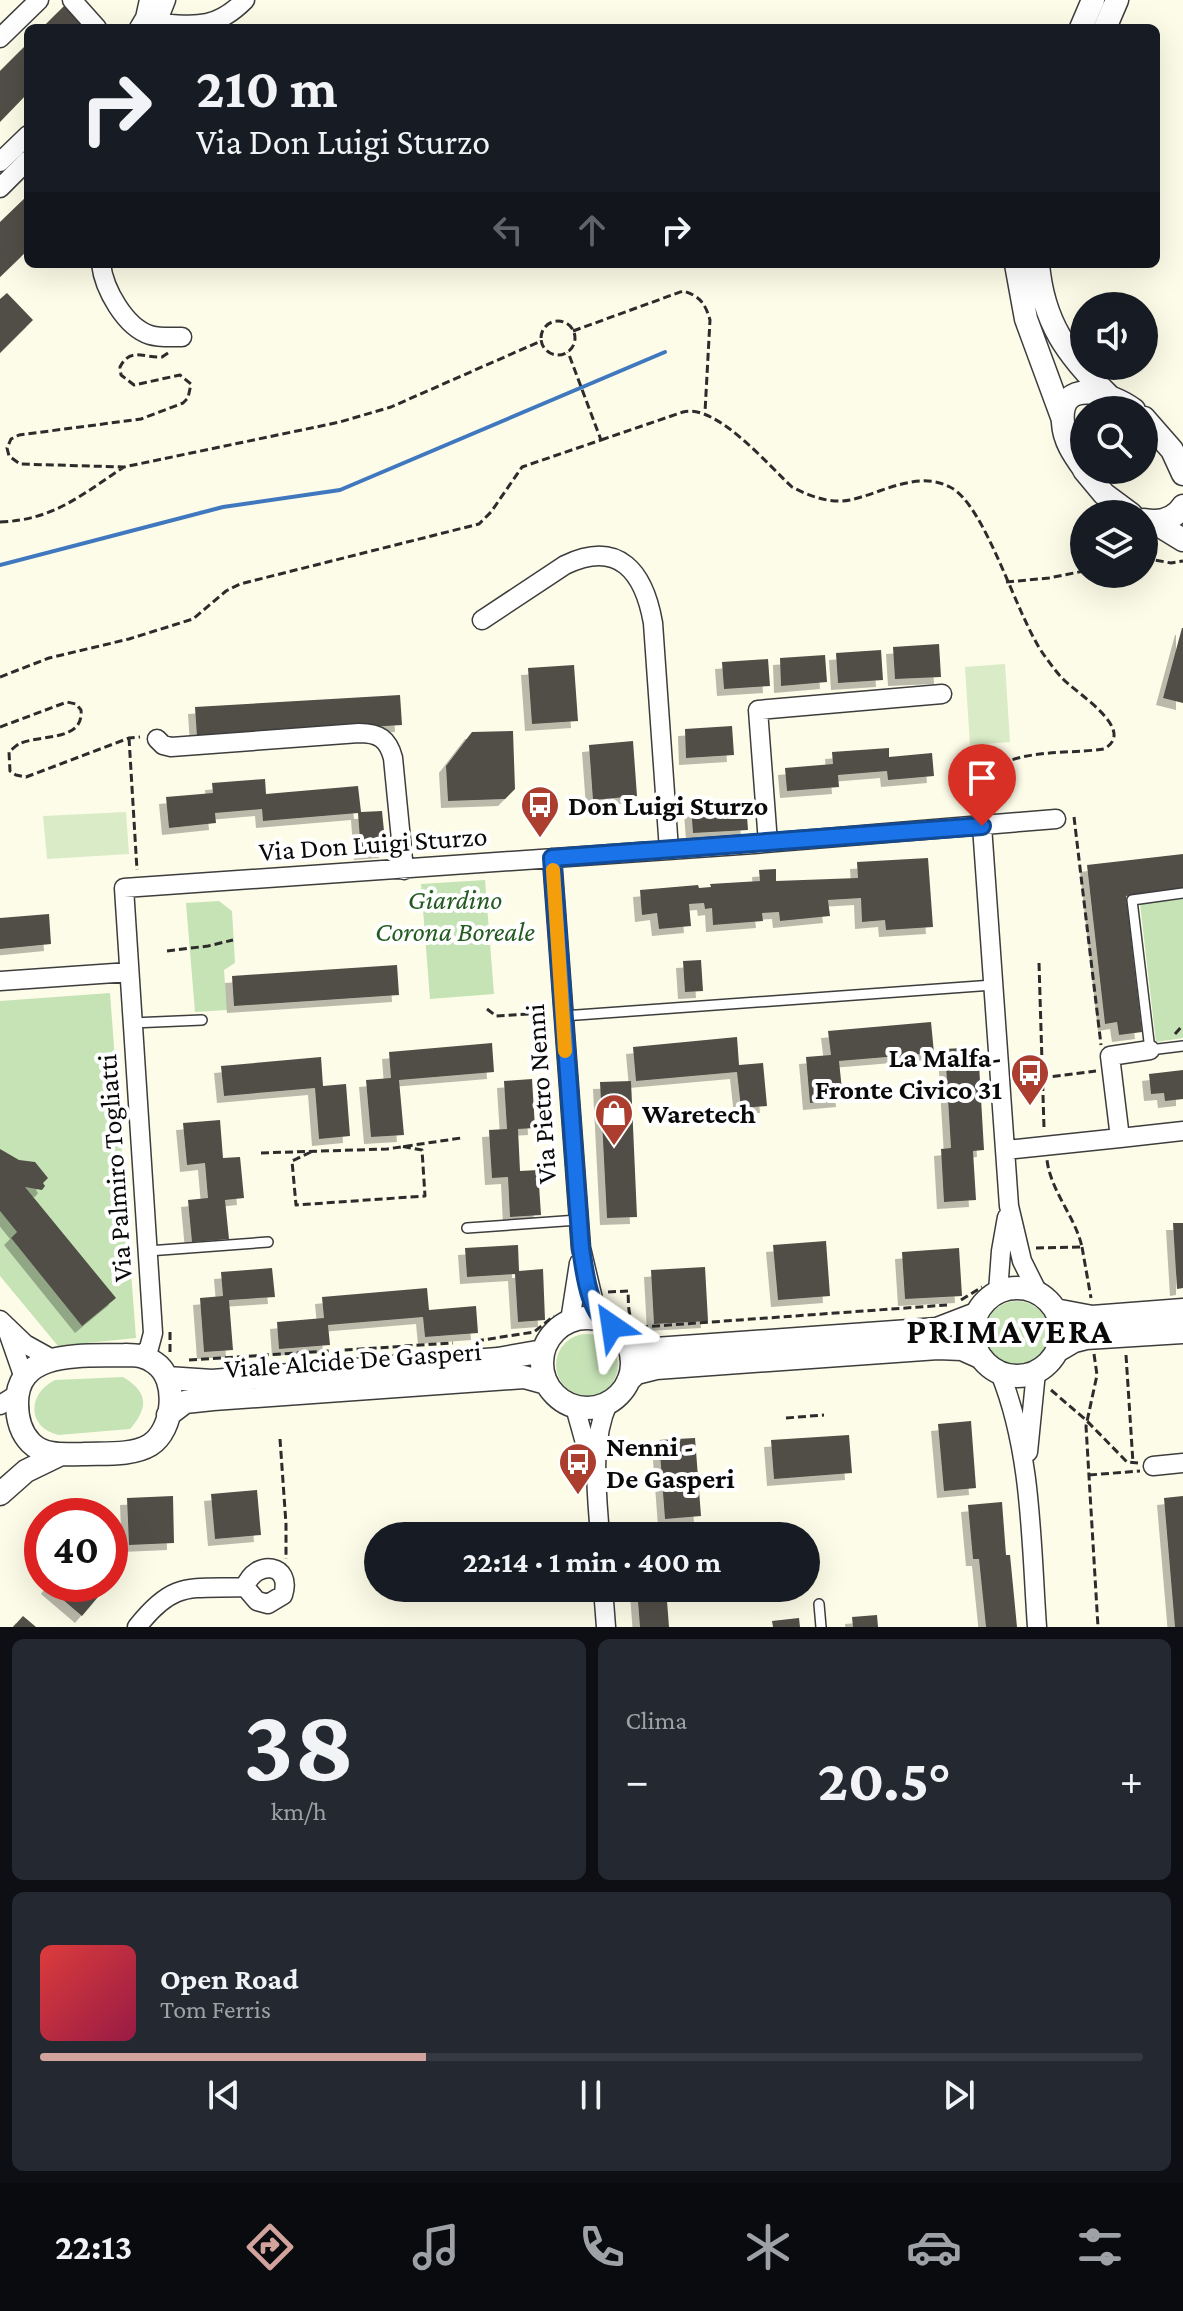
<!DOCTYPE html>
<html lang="it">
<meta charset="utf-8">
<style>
body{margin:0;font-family:"Crimson Pro",serif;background:#242831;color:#f1f3f6;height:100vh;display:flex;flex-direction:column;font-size:30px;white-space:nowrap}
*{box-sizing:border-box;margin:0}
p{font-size:26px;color:#9ea1a6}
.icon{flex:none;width:44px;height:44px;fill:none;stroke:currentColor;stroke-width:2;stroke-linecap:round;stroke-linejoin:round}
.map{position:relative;height:1627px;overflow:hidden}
.sheet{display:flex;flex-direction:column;gap:12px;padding:12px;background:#0d0f14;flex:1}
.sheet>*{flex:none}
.top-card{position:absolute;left:24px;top:24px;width:1136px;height:244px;border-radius:12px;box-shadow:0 8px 32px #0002;background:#171b24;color:#f1f3f6;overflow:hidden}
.controls{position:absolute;left:1070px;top:292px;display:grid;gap:16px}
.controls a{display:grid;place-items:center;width:88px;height:88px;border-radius:50%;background:#171b24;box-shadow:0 8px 32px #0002;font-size:40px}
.speed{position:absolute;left:24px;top:1498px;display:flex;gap:16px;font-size:40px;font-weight:700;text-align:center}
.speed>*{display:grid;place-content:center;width:104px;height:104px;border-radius:50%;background:#171b24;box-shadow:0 8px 32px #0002;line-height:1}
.speed .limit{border:12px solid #d22;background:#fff;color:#111}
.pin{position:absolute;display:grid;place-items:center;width:68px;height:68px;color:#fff;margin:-82px -34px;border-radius:50% 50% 50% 0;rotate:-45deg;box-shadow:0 0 8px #0007}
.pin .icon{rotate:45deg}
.me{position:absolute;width:88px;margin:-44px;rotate:328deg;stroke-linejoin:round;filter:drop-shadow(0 0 6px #0008)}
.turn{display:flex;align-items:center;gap:28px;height:168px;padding:0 40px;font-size:36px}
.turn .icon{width:104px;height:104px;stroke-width:2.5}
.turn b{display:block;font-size:56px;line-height:68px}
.lanes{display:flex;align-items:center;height:76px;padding:0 40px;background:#0003;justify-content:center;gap:40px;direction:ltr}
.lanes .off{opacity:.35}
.big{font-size:60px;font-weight:700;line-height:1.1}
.sheet .tile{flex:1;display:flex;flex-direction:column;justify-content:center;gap:12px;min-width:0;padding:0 28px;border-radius:12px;background:#242831}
.sheet .dial{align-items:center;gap:0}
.dial b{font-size:104px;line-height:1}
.song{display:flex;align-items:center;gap:24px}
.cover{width:96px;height:96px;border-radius:12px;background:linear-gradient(135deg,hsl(0 70% 55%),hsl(340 70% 35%))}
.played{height:8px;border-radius:4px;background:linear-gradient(90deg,#d2a29d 35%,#363941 35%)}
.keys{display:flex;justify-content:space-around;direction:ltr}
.heat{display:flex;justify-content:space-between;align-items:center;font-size:44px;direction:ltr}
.sheet .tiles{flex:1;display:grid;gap:12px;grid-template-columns:1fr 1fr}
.tile:last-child{grid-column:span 2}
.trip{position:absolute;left:364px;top:1522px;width:456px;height:80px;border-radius:40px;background:#171b24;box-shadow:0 8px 32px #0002;font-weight:700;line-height:80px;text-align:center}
.dock{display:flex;height:128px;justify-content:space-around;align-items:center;background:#090b0e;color:#9ea1a6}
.dock .icon{width:56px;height:56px}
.dock .active{color:#d2a29d}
.dock b{font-size:36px;color:#f1f3f6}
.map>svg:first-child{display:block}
.green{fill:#c6e3b6}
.pitch{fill:#d9ebc7}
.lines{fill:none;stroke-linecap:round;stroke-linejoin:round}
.stream{stroke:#4078c0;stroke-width:4}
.building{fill:#514d47;filter:url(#shadow)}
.service-casing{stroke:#3d3d3d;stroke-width:12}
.minor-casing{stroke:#3d3d3d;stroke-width:21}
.tertiary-casing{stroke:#3d3d3d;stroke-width:25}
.path{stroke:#2c2c2c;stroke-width:3;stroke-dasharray:8 4;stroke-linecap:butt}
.service{stroke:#fff;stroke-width:9}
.minor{stroke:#fff;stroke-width:18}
.tertiary{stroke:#fff;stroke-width:22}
.route-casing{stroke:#114b97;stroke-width:20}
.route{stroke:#1a73e8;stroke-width:14}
.slow{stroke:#f59e0b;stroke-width:14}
.labels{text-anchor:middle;stroke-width:8;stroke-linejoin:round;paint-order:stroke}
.poi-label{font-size:28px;font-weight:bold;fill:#0a0a0a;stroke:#fff;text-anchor:start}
.street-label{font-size:28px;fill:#0a0a0a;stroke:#fff}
.park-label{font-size:28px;font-style:italic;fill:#245a21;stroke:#fff}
.district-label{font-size:36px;font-weight:bold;letter-spacing:2px;fill:#0a0a0a;stroke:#fff}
</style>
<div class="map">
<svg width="1183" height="1627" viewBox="0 0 1183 1627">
<defs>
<filter id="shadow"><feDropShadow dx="-7" dy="7" stdDeviation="0" flood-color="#0004"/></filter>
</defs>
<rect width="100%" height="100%" fill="#fdfce8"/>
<!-- green -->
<path class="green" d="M485 880 494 994 430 999 421 884Z
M1183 899V1038L1156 1042 1140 904Z
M219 901 232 911 235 963 224 970 227 1010 195 1012 186 903Z
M110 993 136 1338 58 1346 0 1276V1001Z
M985 1333a32 32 0 1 1 64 0a32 32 0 1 1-64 0Z
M556 1365a31 31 0 1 1 62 0a31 31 0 1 1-62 0Z
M123 1377C148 1392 149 1407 130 1429L58 1435C26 1427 28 1393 55 1380Z"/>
<!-- pitch -->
<path class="pitch" d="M1005 664 1010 742 970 745 965 667Z
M126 812 129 854 47 859 43 816Z"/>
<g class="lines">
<!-- stream -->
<path class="stream" d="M0 565 223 507 340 490 665 352"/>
</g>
<!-- building -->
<path class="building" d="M65 5 89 28H42Z
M28 43V93L0 122V71Z
M28 195V250L0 277V222Z
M7 293 33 320 0 353V299Z
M1182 628H1183V703L1163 698Z
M939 644 941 677 895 679 893 647Z
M881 650 883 680 838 683 836 653Z
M825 655 827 682 781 686 780 658Z
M768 659 770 686 724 689 722 662Z
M574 665 578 721 532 724 528 668Z
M400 695 402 725 197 737 195 707Z
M732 726 734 755 686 758 685 729Z
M513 731 515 789 505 799 448 801 446 766 472 732Z
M633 741 637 796 593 800 589 745Z
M889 748V757L932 753 934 776 888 780 887 771 838 775 839 787 787 791 785 768 833 764 832 752Z
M265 779 266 794 358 786 361 812 382 811 386 851 361 853 358 813 263 821 262 809 215 813 216 823 169 828 166 797 213 793 212 783Z
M746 803 748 830 693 833 691 806Z
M1183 854V890L1126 896 1142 1032 1119 1035 1117 1022 1105 1024 1087 865Z
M928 858 933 927 886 930 885 920 862 922 861 898 828 900 830 916 780 921 779 912 762 913 763 921 713 925 712 908 705 909 704 903 689 904 691 926 659 929 657 913 642 915 640 890 698 885 699 888 711 887 710 884 760 881 759 870 776 869V881L858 878 857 862Z
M49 914 51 944 0 949V918Z
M701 960 703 991 685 992 683 961Z
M397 965 399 995 234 1006 232 976Z
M931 1022 934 1053 839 1061 843 1100 810 1103 806 1057 831 1055 828 1031Z
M737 1037 739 1065 763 1063 767 1106 741 1108 737 1072 636 1081 633 1047Z
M492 1043 494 1072 399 1080 404 1135 371 1137 366 1080 391 1078 389 1052Z
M978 1047 984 1150 973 1151 976 1200 944 1202 941 1149 951 1148 945 1049Z
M321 1057 323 1086 346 1084 350 1136 319 1139 315 1088 224 1096 221 1066Z
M1183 1070V1099L1165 1101 1164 1093 1151 1094 1149 1074Z
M532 1079 535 1128 518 1129 520 1171 538 1170 541 1215 510 1217 508 1177 492 1178 489 1130 507 1129 504 1081Z
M631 1081 637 1217 607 1218 600 1082Z
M220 1120 223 1158 240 1157 244 1198 225 1200 229 1239 192 1242 188 1200 208 1198 205 1163 187 1165 183 1123Z
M0 1149 19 1160 35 1162 48 1178 43 1183 45 1186 42 1190 25 1187 116 1298 82 1326 11 1238 17 1232 0 1211Z
M1173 1223H1183V1288L1177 1289Z
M826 1241 830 1296 778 1300 773 1245Z
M518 1245 519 1271 543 1269 545 1320 518 1322 515 1274 467 1277 465 1248Z
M959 1248 962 1296 905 1299 902 1252Z
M705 1267 708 1321 654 1324 651 1270Z
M272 1268 275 1297 229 1300 233 1350 204 1352 200 1298 223 1296 221 1272Z
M427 1288 429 1310 476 1306 478 1333 425 1337 423 1317 328 1325 330 1345 279 1349 277 1322 324 1318 322 1297Z
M971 1421 976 1488 944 1491 938 1424Z
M849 1435 852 1473 774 1479 771 1440Z
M695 1438 701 1516 665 1519 659 1440Z
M257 1490 261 1535 215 1539 211 1494Z
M173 1496 174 1543 129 1545 127 1498Z
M1183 1496V1627H1175L1164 1498Z
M1002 1502 1006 1555H1010L1017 1627H986L979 1559H973L968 1505Z
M668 1529 669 1536H639L638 1532Z
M50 1584H109L82 1616 48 1587Z
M637 1588H666L669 1627H640Z
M877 1615 878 1627H853L852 1617Z
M23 1616 36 1627H13Z
M799 1618 800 1627H773L772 1621Z"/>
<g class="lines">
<defs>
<path id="service" d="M1183 893 1132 900 1150 1050 1183 1046
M563 1016 993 985
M132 1023 202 1020
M467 1228 578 1220
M148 1251 268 1242
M819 1604 821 1627"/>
<path id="minor" d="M72 0 97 28
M158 23C197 26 216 29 245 0
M139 28 145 18 149 0
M155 28 166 0
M0 38 39 0
M0 162 28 135
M0 188 28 160
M101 264C104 289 125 327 150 335 160 338 171 337 182 337
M482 620 565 565C619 539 644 572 653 623L669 850
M157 739 163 745 171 747 359 733C379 733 388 739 393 758L404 870
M982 826 1009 1206 1022 1261 1038 1293
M768 843 758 710 942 694
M552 858 581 1248 594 1303 604 1322
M0 981 129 972
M1120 1138 1183 1131
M1006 1150 1120 1138 1110 1056 1150 1050
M998 1292 1001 1251 1007 1217
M0 1320 25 1344 52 1359
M570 1321 579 1263
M8 1332 24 1378
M141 1356 149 1348 153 1333 124 888 754 844 1056 819
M1000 1373C1032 1452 1031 1543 1037 1627
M0 1405 18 1394
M575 1407 592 1468
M1028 1452 1036 1372
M1153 1466 1183 1463
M600 1536C597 1493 590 1443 608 1403
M603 1588 606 1627
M137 1627C174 1580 189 1589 245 1587 256 1558 293 1564 283 1595L268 1604 257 1601 245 1587"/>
<path id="tertiary" d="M1081 28 1093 0
M1105 28 1117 0
M1016 264 1026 319 1062 417
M1038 264C1043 322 1067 355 1108 395
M1144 418 1172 450 1183 474
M1084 469C1074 455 1064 441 1063 423 1058 375 1113 394 1134 410
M1084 470 1104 494 1131 514
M1144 520C1160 523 1174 520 1183 506
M1152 521 1183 540
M973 1332a44 44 0 1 1 88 0a44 44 0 1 1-88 0Z
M1055 1310 1092 1317 1183 1310
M542 1363a45 45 0 1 1 90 0a45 45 0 1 1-90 0Z
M627 1344 641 1350 937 1329 976 1314
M1057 1351 1074 1341 1086 1338 1183 1332
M126 1355C137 1355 146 1356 155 1363 179 1379 174 1430 150 1445 132 1456 103 1453 83 1454 65 1454 45 1457 31 1443 21 1433 17 1418 17 1403 17 1347 88 1357 126 1355Z
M167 1378 212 1381 498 1359 543 1351
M628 1381 636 1373 656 1368 938 1348 962 1349 980 1357
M168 1415 185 1402 213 1399 524 1377 546 1383
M0 1494 26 1471 59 1455"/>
</defs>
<!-- service casing -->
<use href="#service" class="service-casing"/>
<!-- minor casing -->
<use href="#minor" class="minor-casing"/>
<!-- tertiary casing -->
<use href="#tertiary" class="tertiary-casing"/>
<!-- path -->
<path class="path" d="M541 338a17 17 0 1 1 34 0a17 17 0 1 1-34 0Z
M573 331 683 291C700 296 705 303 710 320L705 412
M168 353 162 357C144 358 130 347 120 367L121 375 134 385 180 375 191 384 188 398 183 403 141 419 19 435 11 439 7 448 9 456 20 464 124 467 340 422 391 407 541 341
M601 440 683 412C716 403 769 466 792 487 809 496 830 504 850 500 882 493 918 470 950 487 986 505 1016 616 1044 655 1050 663 1056 672 1063 679 1076 693 1138 730 1104 749 1058 756 977 743 972 809
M0 522C54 520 81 495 124 467
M1144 558 1171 563 1183 561
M1006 582 1049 578 1084 571
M0 677 49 658 129 639 193 619 226 591 240 584 479 524 491 512 522 467 601 440 568 352
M0 727 67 702 76 704 81 710C84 742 40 734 19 744 18 744 10 751 9 752L10 771 16 775 26 777 129 738 140 737
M129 738 137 870
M1074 817 1101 1045
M167 951 208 946 233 940
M1039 963 1044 1128
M487 1009 496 1016 548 1013
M1175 1034 1183 1025
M1017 1081 1096 1071
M311 1152 292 1161 296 1205 425 1196 422 1150 400 1146
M261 1153 387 1149 461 1138
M1082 1247 1091 1298
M1036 1248 1082 1247C1075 1216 1051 1192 1047 1160
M608 1292 628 1291C629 1304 626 1323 642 1327L947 1305
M961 1300 982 1287
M476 1341 534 1332 554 1316
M170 1352V1332
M1094 1354 1097 1375 1086 1426 1098 1627
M1126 1355 1133 1463
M189 1360 453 1343
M1051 1390 1086 1420 1127 1462 1138 1463
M786 1418 824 1415
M280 1439 286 1524V1559
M1089 1475 1140 1471"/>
<!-- service -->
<use href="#service" class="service"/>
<!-- minor -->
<use href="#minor" class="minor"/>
<!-- tertiary -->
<use href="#tertiary" class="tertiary"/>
</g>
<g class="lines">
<defs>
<path id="route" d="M612 1326C588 1313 585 1273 581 1248L552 858 982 826"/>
</defs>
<!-- route casing -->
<use href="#route" class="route-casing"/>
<!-- route -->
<use href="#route" class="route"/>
<!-- slow -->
<path class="slow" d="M553 870 565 1051"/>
</g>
<!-- icons -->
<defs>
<symbol id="bus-pin" viewBox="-11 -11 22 30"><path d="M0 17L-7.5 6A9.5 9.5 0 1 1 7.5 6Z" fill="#ac3e30" stroke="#fff"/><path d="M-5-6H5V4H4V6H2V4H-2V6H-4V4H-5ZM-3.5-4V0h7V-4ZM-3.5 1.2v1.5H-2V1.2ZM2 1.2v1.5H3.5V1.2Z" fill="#fff"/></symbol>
<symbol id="shop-pin" viewBox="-11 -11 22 30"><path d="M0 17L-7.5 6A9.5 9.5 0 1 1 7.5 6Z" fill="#ac3e30" stroke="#fff"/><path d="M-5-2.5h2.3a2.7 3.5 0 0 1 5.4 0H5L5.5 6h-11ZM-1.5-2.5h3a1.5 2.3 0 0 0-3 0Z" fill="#fff"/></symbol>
</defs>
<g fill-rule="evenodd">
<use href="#bus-pin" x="518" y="783" width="44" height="60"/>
<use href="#bus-pin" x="1008" y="1051" width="44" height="60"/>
<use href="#shop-pin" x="592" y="1091" width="44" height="60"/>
<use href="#bus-pin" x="556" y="1440" width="44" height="60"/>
</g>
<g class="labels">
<!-- poi labels -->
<g class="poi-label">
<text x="568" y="815">Don Luigi Sturzo</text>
<text x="1002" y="1067" text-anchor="end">La Malfa-<tspan x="1002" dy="32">Fronte Civico 31</tspan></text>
<text x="642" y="1123">Waretech</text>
<text x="606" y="1456">Nenni -<tspan x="606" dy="32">De Gasperi</tspan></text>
</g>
<!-- street labels -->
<g class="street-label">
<text transform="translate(373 843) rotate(-4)" y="10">Via Don Luigi Sturzo</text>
<text transform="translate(540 1094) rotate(-94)" y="10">Via Pietro Nenni</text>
<text transform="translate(114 1168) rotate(-94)" y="10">Via Palmiro Togliatti</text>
<text transform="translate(353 1359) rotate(-4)" y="10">Viale Alcide De Gasperi</text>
</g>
<!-- park labels -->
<g class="park-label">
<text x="455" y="909">Giardino<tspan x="455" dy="32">Corona Boreale</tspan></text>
</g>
<!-- district labels -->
<g class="district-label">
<text x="1010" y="1343">PRIMAVERA</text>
</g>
</g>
</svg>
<div class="controls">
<a><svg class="icon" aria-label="sound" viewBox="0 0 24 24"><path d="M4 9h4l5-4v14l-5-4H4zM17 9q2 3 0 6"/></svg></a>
<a><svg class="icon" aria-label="search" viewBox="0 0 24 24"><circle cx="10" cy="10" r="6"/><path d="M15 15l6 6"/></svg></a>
<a><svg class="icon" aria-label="layers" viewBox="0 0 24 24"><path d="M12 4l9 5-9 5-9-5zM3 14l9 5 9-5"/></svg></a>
</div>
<div class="speed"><div class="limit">40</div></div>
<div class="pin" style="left:982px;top:826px;background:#d93025"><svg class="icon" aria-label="arrive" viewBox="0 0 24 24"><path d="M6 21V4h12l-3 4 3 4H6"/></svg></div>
<svg class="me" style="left:612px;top:1326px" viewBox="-20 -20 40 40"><path d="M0-17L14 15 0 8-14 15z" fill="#1a73e8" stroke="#fff" stroke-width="4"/></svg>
<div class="trip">22:14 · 1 min · 400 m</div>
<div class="top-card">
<div class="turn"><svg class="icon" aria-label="right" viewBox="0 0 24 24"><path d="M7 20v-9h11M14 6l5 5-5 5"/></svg><div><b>210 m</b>Via Don Luigi Sturzo</div></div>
<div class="lanes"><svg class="icon off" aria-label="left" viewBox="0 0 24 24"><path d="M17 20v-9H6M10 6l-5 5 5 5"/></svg><svg class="icon off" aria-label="ahead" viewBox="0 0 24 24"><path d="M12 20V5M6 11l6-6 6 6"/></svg><svg class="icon" aria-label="right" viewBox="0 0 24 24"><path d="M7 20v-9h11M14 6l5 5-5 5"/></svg></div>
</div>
</div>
<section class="sheet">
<div class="tiles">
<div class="tile dial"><b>38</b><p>km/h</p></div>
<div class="tile"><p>Clima</p>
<div class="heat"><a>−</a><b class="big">20.5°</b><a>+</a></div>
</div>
<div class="tile">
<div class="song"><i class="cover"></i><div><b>Open Road</b><p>Tom Ferris</p></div></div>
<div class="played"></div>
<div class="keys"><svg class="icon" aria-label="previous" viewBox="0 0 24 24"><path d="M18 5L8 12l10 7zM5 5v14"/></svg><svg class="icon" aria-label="pause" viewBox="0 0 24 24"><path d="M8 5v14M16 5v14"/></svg><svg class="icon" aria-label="next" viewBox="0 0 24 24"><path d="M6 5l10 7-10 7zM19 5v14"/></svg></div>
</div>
</div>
</section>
<nav class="dock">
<b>22:13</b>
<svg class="icon active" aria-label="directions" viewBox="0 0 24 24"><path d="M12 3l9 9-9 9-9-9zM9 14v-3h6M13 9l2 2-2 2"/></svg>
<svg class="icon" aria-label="music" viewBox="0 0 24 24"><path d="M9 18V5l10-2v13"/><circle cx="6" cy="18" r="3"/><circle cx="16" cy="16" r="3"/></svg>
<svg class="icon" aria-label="phone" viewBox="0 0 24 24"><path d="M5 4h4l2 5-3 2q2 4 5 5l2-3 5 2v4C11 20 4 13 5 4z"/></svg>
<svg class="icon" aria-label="climate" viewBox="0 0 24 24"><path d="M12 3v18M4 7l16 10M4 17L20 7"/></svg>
<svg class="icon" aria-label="car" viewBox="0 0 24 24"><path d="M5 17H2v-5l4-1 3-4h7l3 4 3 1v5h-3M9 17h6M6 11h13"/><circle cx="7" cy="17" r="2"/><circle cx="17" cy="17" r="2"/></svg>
<svg class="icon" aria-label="filters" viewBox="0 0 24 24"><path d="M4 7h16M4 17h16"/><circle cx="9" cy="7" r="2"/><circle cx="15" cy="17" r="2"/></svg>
</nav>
